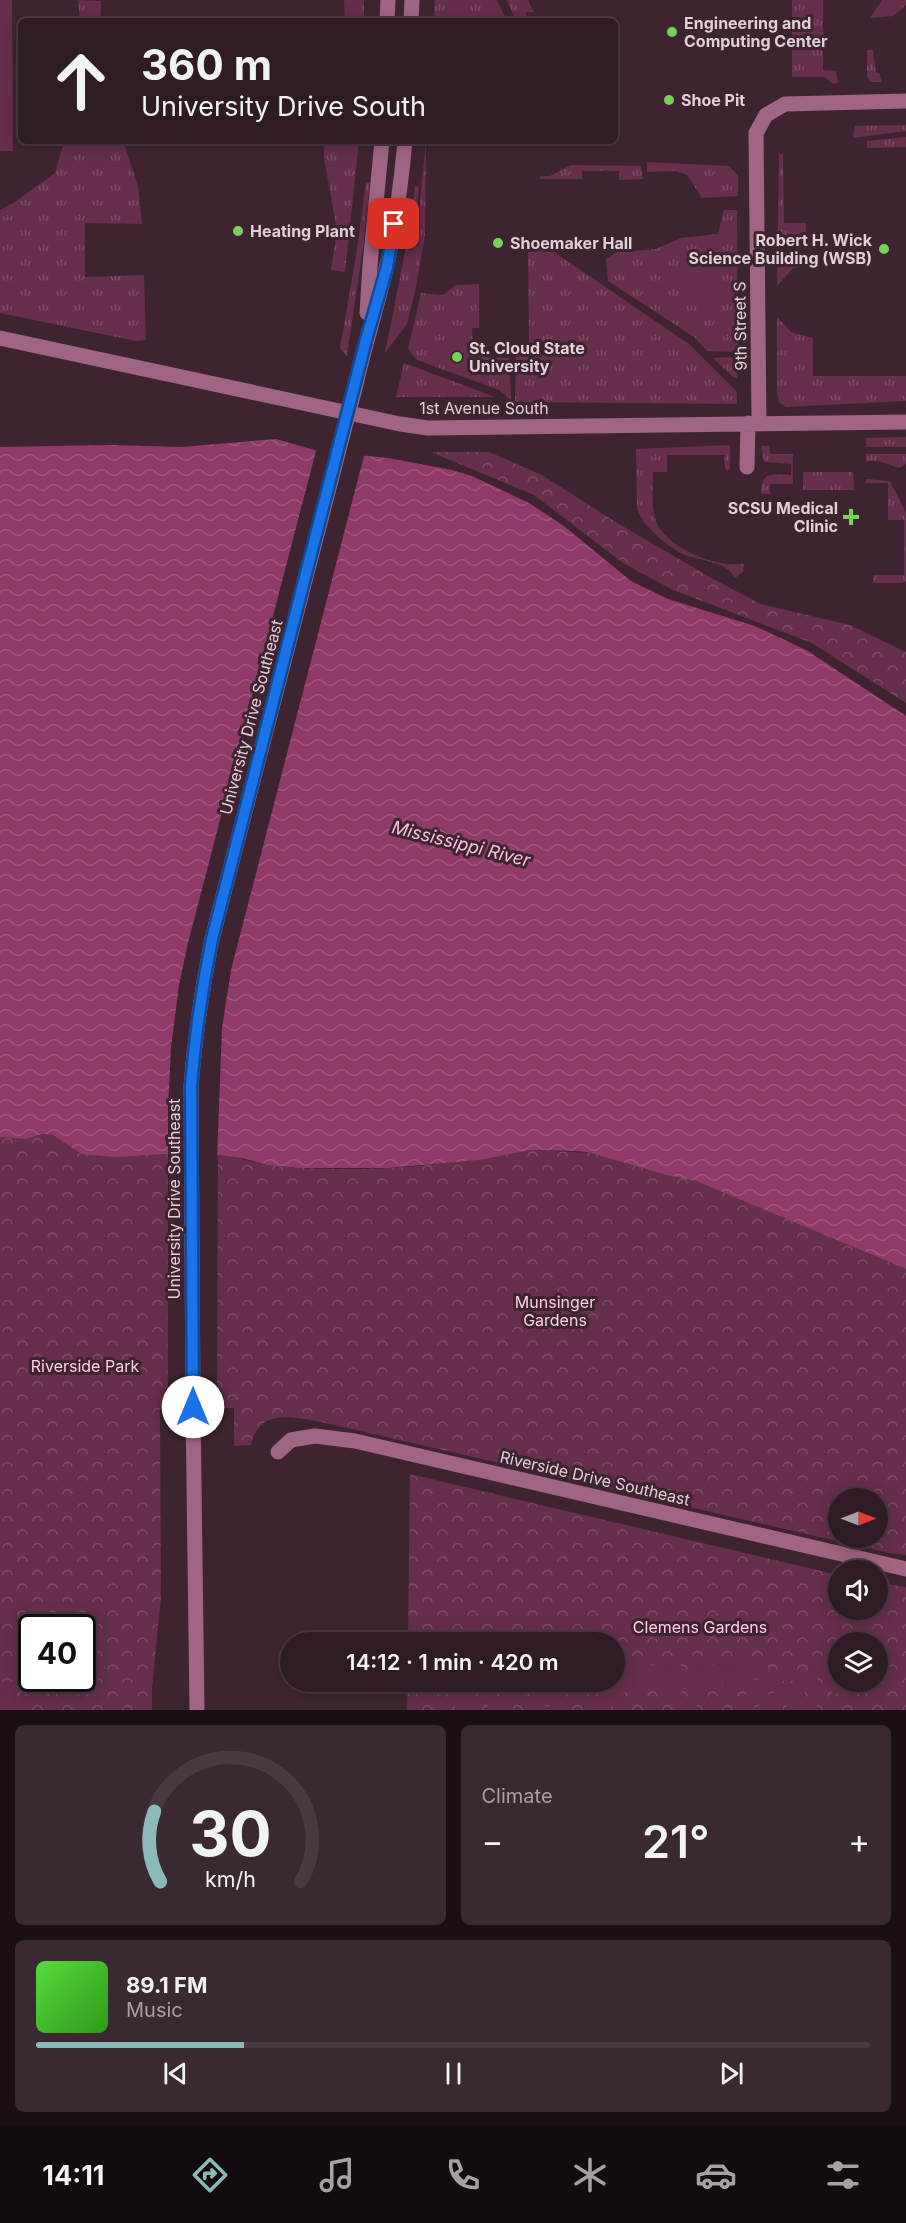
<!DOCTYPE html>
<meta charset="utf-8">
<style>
body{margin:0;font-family:Inter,sans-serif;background:#3a2832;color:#f1f3f6;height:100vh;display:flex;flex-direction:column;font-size:22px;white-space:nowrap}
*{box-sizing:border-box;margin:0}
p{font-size:20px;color:#a7a1a7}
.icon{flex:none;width:33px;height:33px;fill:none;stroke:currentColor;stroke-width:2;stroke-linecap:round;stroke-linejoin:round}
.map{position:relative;height:1710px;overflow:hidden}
.drawer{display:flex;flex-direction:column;gap:15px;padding:15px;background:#190f14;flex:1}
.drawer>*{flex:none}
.top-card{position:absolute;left:18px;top:18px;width:600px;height:126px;border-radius:9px;box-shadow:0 3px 15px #0003,0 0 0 2px #493942;background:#2e1b25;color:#f1f3f6;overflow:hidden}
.needle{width:39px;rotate:90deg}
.fabs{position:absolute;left:828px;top:1488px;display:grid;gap:12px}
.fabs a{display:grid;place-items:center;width:60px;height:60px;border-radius:50%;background:#2e1b25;box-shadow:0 3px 15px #0003,0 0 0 2px #493942;font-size:30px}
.speed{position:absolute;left:18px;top:1614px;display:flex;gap:12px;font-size:30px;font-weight:700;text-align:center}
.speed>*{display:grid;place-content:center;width:78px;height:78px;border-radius:50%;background:#2e1b25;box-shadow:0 3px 15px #0003,0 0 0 2px #493942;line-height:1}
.speed .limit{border:3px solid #111;border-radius:9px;background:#fff;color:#111}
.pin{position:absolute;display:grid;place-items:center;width:51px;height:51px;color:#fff;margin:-26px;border-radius:12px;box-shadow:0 3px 9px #0006}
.me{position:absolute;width:66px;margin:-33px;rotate:0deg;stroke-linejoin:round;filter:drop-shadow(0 0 4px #0008)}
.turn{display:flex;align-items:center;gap:21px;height:126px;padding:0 24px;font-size:27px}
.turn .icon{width:78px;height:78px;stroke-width:2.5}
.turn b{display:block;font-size:42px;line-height:51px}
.big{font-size:45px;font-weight:600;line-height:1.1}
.drawer .card{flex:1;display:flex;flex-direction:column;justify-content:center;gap:9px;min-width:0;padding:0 21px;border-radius:9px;background:#3a2832}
.drawer .dial{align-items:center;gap:0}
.dial svg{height:156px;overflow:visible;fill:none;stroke:#493942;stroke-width:7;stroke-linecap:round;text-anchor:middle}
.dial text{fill:#f1f3f6;stroke:none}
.song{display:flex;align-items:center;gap:18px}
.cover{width:72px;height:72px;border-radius:9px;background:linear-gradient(135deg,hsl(110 70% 55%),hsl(110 70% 35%))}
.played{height:6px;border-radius:3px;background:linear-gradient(90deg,#8bbbb9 25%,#493942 25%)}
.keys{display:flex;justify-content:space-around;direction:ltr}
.heat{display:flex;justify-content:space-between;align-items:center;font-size:33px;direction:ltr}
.drawer .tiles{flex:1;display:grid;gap:15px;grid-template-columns:1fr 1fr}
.card:last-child{grid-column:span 2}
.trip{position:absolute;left:280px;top:1632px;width:345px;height:60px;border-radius:30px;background:#2e1b25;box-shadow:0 3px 15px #0003,0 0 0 2px #493942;font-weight:600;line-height:60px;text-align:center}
.tabs{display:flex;height:96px;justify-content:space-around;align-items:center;background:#120b0f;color:#a7a1a7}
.tabs .icon{width:42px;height:42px}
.tabs .active{color:#8bbbb9}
.tabs b{font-size:27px;color:#f1f3f6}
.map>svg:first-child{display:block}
.grass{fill:url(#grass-tufts)}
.forest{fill:url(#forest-crowns);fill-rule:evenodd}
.garden{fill:#662f4c}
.water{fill:url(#water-waves)}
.pier{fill:#3e2431}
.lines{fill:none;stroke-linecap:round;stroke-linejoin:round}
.minor{stroke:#9f6582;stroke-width:15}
.minor-bridge{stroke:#9f6582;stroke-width:15}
.route-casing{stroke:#114b97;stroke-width:15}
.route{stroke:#1a73e8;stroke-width:10}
.poi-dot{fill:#77d259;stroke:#3e2431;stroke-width:2}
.labels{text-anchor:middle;stroke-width:6;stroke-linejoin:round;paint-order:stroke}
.poi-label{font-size:16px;font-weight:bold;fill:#e1d0d8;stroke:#3e2431;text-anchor:start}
.street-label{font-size:16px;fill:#e1d0d8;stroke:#3e2431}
.park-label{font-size:16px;fill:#ffcee5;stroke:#3e2431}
.water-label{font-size:18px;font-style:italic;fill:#f3c2d9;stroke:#3e2431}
</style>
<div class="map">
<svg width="906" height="1710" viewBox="0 0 906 1710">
<defs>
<pattern id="grass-tufts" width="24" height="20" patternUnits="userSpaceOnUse" patternTransform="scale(1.5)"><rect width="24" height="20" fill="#662f4c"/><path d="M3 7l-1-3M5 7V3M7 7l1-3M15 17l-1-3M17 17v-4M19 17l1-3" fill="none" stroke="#7c4c65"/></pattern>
<pattern id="forest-crowns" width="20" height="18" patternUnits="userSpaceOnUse" patternTransform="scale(1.5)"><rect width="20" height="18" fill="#662f4c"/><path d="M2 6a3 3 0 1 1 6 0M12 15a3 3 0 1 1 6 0" fill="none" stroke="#7c4c65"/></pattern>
<pattern id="water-waves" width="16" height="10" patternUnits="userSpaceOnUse" patternTransform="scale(1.5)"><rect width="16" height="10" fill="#8f3a69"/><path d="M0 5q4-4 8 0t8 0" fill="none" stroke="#9e557e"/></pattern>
</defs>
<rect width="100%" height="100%" fill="#3e2431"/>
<!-- grass -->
<path class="grass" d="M78 0 101 1V21H80Z
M344 0H364V21H345Z
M435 0H497L507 21H434Z
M507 0H528L534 12H526V21H516Z
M792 0H823V70L836 71 838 83 833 84 825 77H792Z
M882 0H906V5L893 16 870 18Z
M867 50H873L876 73H879L882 82H871L867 77Z
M906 125V131L853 138 855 126Z
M906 137V147L867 148V141Z
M64 141H123L138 186 142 224 85 223V277L144 275 146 340 136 341 0 313V210L15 202 55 173Z
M324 141H359L345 272 331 270 337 231 324 158Z
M426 141 425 236 415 292 407 324 385 353 408 237 415 186 419 187 413 239 416 240Z
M779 154H783L784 223H806V241L799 242 798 238H781V259H798L799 255H807V265L793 268 777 286Z
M647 162 729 166 738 176V196L702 198 687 175 677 171 647 172Z
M571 165 641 166 643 179 619 180V171H582V179H540V176H550Z
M366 182H370L364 241 347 356 340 348 356 256Z
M724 210H737L738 345 733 352 707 351 694 337 608 281 606 259 617 252 656 249 681 238 718 234Z
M535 239 689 344 737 392V404L515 402 516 347H529L528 248H535Z
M479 284V328H472L473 355 480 353 481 357 509 358 511 400 499 390 417 360 408 349 421 293 443 295 456 285Z
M777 317 791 332 813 338V376H906V401L786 407 779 402 777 393Z
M732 357 738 362 737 378 733 377 713 358Z
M404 363 495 397H396Z
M906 437V447H866V438Z
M730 445V468L727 471 725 467 724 455H667V472H653C653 487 651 504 655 518 661 542 698 559 721 563 728 565 736 564 744 564L743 572 735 578C726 561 701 561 685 555 669 548 639 524 637 506L636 449Z
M761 446H769L771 454H793V484H770V494H761C761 470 772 475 791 475V464L764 462Z
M866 454H906V464L899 468 879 461H866Z
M803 472H853L854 490H803Z
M866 479 890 481 906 513V581L902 583H873V575H904V520H888V483H866Z"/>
<!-- forest -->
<path class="forest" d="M431 452H489L542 475 614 521 713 579 761 604 850 625 906 652V703L812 643 673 590 623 563 534 495Z
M42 1134 53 1135 81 1154H168V1409H160L161 1598 152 1687V1710H0V1137L26 1139ZM32 1628H82V1678H32Z
M531 1150 591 1153 666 1175 696 1181 906 1269V1555L889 1553 321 1422C292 1417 259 1408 251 1445L234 1446V1408H217L218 1155C245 1159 271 1167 299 1168 376 1172 454 1165 531 1150ZM838 1498H878V1538H838Z
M410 1474 838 1575V1610H878V1583L906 1587V1710H407L408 1682H615V1642H408ZM838 1642H878V1682H838Z"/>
<!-- garden -->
<path class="garden" d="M0 0H12L13 151H0Z
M686 256H719V306H686Z
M768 1664 769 1710H759L758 1669 688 1670V1665Z
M681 1665V1669L615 1670V1666Z
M688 1674H718V1683H705L704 1689 696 1693 697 1710H688Z
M754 1674V1710H746V1692L739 1689 737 1683 723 1684V1674Z
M774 1674H817V1710H809V1682L800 1681V1678L795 1677 792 1681H783V1710H774Z
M615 1675H647V1684H633L632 1689 624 1693V1710H615Z
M651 1675H682V1710H673V1693L668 1691 665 1684H651Z
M0 1682H13L14 1710H0Z
M454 1682H473V1694L465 1699 464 1710H455Z
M477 1682H497V1710H486L488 1705 486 1698 478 1694Z
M503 1682H522V1693L513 1699V1710H503Z
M527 1682H545V1710H535L536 1700 533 1696 526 1693Z
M550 1682H561V1699L557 1703 561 1710H550Z
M601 1682H610L611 1710H601Z
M832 1684 861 1687V1691L836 1689V1710H831Z
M787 1685H805V1710H787Z"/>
<!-- water -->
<path class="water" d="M276 439 318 451 388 458 452 470 472 476 529 503 564 526 631 581 668 599 755 626 808 651 906 716V1269L696 1181 666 1175 591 1153 577 1151 531 1150 479 1160 388 1168H298L268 1165 246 1159 218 1155 162 1154 117 1157 91 1155 81 1154 53 1135 42 1134 26 1139 0 1137V447L111 445 181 447Z"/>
<!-- pier -->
<path class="pier" d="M317 447 365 452 231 970 222 1028 217 1158 168 1157V1112L171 1048 179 985 188 943Z"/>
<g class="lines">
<!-- minor -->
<path class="minor" d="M387 21 388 0
M411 21 412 0
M367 313 370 265 382 141
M0 338 400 424 428 428 906 422
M356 384C365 345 377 307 386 269 396 227 401 183 405 141
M759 423 756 133 766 115 785 104 906 101
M747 467 748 423
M193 1407 197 1710
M278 1452 291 1440 315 1436 355 1441 906 1569"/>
<!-- minor-bridge -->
<path class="minor-bridge" d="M193 1407 191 1086C195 1036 202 988 212 939L356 384"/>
</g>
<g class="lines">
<defs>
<path id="route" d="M193 1407 191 1086C195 1036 202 988 212 939L366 340 387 267 394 224"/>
</defs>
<!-- route casing -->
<use href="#route" class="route-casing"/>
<!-- route -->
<use href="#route" class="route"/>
</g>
<!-- markers -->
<g class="poi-dot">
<circle cx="672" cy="32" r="6"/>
<circle cx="669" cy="100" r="6"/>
<circle cx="238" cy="231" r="6"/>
<circle cx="498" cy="243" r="6"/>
<circle cx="884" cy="249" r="6"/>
<circle cx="457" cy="357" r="6"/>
<path d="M848 508h6v6h6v6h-6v6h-6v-6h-6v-6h6z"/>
</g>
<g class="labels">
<!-- poi labels -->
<g class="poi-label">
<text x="684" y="29">Engineering and<tspan x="684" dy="18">Computing Center</tspan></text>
<text x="681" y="106">Shoe Pit</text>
<text x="250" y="237">Heating Plant</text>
<text x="872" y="246" text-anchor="end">Robert H. Wick<tspan x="872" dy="18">Science Building (WSB)</tspan></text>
<text x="510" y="249">Shoemaker Hall</text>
<text x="469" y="354">St. Cloud State<tspan x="469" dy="18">University</tspan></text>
<text x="838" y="514" text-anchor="end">SCSU Medical<tspan x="838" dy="18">Clinic</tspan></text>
</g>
<!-- street labels -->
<g class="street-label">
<text transform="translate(740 326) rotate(-91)" y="6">9th Street S</text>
<text x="484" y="414">1st Avenue South</text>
<text transform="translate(251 717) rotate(-75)" y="6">University Drive Southeast</text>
<text transform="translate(174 1199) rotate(-90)" y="6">University Drive Southeast</text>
<text transform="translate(595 1478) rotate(13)" y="6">Riverside Drive Southeast</text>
</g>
<!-- park labels -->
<g class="park-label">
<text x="555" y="1308">Munsinger<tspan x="555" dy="18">Gardens</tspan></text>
<text x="85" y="1372">Riverside Park</text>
<text x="700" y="1633">Clemens Gardens</text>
</g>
<!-- water labels -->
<g class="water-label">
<text transform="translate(461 844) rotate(14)" y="6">Mississippi River</text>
</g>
</g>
</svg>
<div class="fabs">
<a><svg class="needle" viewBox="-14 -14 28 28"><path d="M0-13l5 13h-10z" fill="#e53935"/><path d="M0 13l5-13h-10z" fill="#a7a1a7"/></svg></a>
<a><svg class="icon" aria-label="sound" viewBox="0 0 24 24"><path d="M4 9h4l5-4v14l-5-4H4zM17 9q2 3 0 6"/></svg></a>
<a><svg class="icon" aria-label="layers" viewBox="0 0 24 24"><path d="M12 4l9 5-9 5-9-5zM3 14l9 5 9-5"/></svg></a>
</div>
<div class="speed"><div class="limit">40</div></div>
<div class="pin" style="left:394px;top:224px;background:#d93025"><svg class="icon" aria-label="arrive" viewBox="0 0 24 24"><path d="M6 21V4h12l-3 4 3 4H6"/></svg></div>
<svg class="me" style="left:193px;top:1407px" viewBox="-20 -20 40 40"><circle r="19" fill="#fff"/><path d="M0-13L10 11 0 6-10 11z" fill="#1a73e8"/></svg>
<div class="trip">14:12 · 1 min · 420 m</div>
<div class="top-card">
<div class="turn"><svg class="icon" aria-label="ahead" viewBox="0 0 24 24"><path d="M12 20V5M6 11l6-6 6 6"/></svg><div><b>360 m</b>University Drive South</div></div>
</div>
</div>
<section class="drawer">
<div class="tiles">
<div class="card dial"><svg viewBox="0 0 100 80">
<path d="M14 69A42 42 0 1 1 86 69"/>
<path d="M14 69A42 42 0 0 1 11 33" stroke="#8bbbb9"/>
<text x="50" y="56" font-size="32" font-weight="700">30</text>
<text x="50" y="72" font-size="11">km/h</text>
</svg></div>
<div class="card"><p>Climate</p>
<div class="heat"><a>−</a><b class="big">21°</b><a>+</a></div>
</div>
<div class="card">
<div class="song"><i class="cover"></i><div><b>89.1 FM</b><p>Music</p></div></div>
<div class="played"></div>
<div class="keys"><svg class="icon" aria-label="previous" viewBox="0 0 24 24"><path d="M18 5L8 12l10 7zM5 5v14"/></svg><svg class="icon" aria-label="pause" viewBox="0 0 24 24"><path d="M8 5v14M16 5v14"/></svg><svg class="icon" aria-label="next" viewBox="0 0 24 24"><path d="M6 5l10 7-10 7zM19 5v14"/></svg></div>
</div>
</div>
</section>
<nav class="tabs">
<b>14:11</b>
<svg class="icon active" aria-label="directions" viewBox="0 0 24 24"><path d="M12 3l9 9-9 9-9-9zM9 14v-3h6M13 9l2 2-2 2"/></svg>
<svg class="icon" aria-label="music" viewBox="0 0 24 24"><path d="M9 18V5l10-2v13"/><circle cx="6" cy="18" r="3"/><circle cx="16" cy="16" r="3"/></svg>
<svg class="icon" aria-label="phone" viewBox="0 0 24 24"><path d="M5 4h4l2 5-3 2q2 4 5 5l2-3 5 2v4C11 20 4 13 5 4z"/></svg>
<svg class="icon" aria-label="climate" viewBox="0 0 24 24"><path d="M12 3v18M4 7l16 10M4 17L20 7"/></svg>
<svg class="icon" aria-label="car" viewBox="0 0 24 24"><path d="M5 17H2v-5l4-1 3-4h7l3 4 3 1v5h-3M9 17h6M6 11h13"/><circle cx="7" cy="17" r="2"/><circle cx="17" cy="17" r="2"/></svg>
<svg class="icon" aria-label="filters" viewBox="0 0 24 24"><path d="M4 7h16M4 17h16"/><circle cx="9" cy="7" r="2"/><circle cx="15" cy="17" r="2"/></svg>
</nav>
